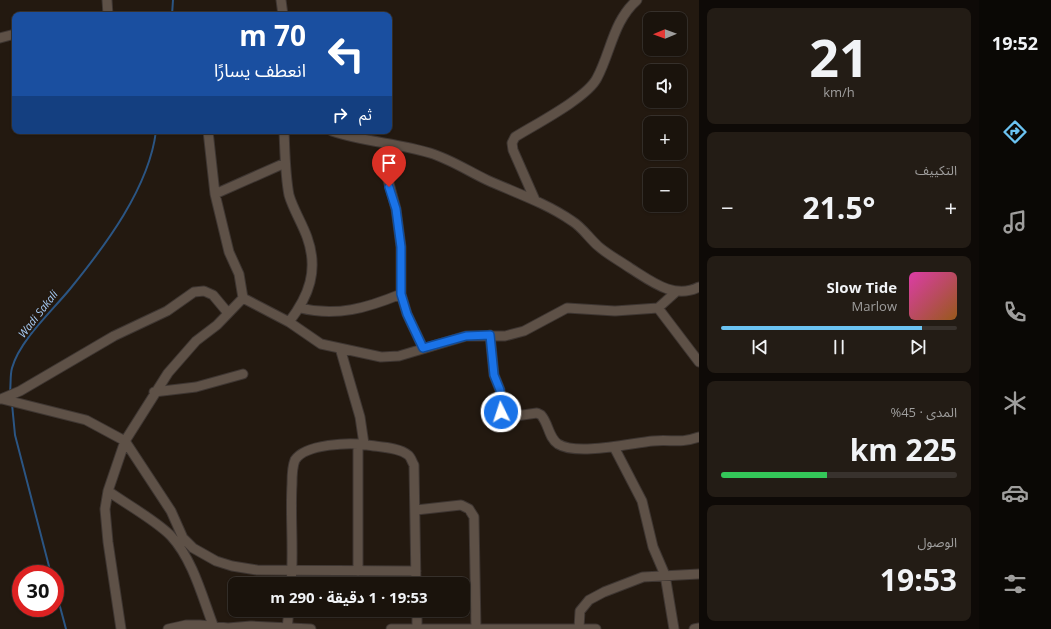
<!DOCTYPE html>
<html lang="ar">
<meta charset="utf-8">
<style>
body{margin:0;font-family:"Open Sans","Noto Sans Arabic",sans-serif;background:#231c15;color:#f1f3f6;direction:rtl;height:100vh;display:flex;flex-direction:column;font-size:15px;white-space:nowrap}
*{box-sizing:border-box;margin:0}
p{font-size:13px;color:#9f9e9d}
.icon{flex:none;width:22px;height:22px;fill:none;stroke:currentColor;stroke-width:2;stroke-linecap:round;stroke-linejoin:round}
.map{position:relative;flex:1;overflow:hidden;direction:ltr}
.panel{display:flex;flex-direction:column;gap:8px;padding:8px;background:#0e0a07;width:280px}
.panel>*{flex:none}
.top-card{position:absolute;left:12px;top:12px;width:380px;height:122px;border-radius:8px;box-shadow:0 1px 3px #0004,0 0 0 1px #38322d;direction:rtl;background:#1a4fa0;color:#fff;overflow:hidden}
.needle{width:26px;rotate:269deg}
.fabs{position:absolute;left:643px;top:12px;display:grid;gap:8px}
.fabs a{display:grid;place-items:center;width:44px;height:44px;border-radius:8px;background:#1a130c;box-shadow:0 1px 3px #0004,0 0 0 1px #38322d;font-size:20px}
.speed{position:absolute;left:12px;top:565px;display:flex;gap:8px;font-size:20px;font-weight:700;text-align:center}
.speed>*{display:grid;place-content:center;width:52px;height:52px;border-radius:50%;background:#1a130c;box-shadow:0 1px 3px #0004,0 0 0 1px #38322d;line-height:1}
.speed .limit{border:6px solid #d22;background:#fff;color:#111}
.pin{position:absolute;display:grid;place-items:center;width:34px;height:34px;color:#fff;margin:-41px -17px;border-radius:50% 50% 50% 0;rotate:-45deg;box-shadow:0 0 4px #0007}
.pin .icon{rotate:45deg}
.me{position:absolute;width:44px;margin:-22px;rotate:356deg;stroke-linejoin:round;filter:drop-shadow(0 0 3px #0008)}
.turn{display:flex;align-items:center;gap:14px;height:84px;padding:0 20px;font-size:18px}
.turn .icon{width:52px;height:52px;stroke-width:2.5}
.turn b{display:block;font-size:28px;line-height:34px}
.then{display:flex;align-items:center;height:38px;padding:0 20px;background:#0003;gap:8px;font-size:15px}
.big{font-size:30px;font-weight:700;line-height:1.1}
.panel .card{flex:1;display:flex;flex-direction:column;justify-content:center;gap:6px;min-width:0;padding:0 14px;border-radius:8px;background:#231c15}
.panel .dial{align-items:center;gap:0}
.dial b{font-size:52px;line-height:1}
.song{display:flex;align-items:center;gap:12px}
.cover{width:48px;height:48px;border-radius:6px;background:linear-gradient(135deg,hsl(320 70% 55%),hsl(30 70% 35%))}
.played{height:4px;border-radius:2px;background:linear-gradient(90deg,#6bc3f2 85%,#38322d 85%)}
.keys{display:flex;justify-content:space-around;direction:ltr}
.heat{display:flex;justify-content:space-between;align-items:center;font-size:22px;direction:ltr}
.charge{height:6px;border-radius:3px;background:linear-gradient(90deg,#34c759 45%,#38322d 0)}
.trip{position:absolute;left:228px;top:577px;width:242px;height:40px;border-radius:8px;background:#1a130c;box-shadow:0 1px 3px #0004,0 0 0 1px #38322d;font-weight:700;line-height:40px;text-align:center;direction:rtl}
main{display:flex;flex:1;min-height:0}
.tab-bar{display:flex;flex-direction:column;width:72px;justify-content:space-around;align-items:center;background:#0a0805;color:#9f9e9d}
.tab-bar .icon{width:28px;height:28px}
.tab-bar .selected{color:#6bc3f2}
.tab-bar b{font-size:18px;color:#f1f3f6}
.map>svg:first-child{display:block}
.lines{fill:none;stroke-linecap:round;stroke-linejoin:round}
.stream{stroke:#2b5583;stroke-width:2}
.minor-casing{stroke:#3e3632;stroke-width:11}
.minor{stroke:#5e5147;stroke-width:9}
.route-casing{stroke:#114b97;stroke-width:10}
.route{stroke:#1a73e8;stroke-width:7}
.labels{text-anchor:middle;stroke-width:4;stroke-linejoin:round;paint-order:stroke}
.water-label{font-size:11px;font-style:italic;fill:#a7ccf6;stroke:#231910}
</style>
<main>
<nav class="tab-bar">
<b>19:52</b>
<svg class="icon selected" aria-label="directions" viewBox="0 0 24 24"><path d="M12 3l9 9-9 9-9-9zM9 14v-3h6M13 9l2 2-2 2"/></svg>
<svg class="icon" aria-label="music" viewBox="0 0 24 24"><path d="M9 18V5l10-2v13"/><circle cx="6" cy="18" r="3"/><circle cx="16" cy="16" r="3"/></svg>
<svg class="icon" aria-label="phone" viewBox="0 0 24 24"><path d="M5 4h4l2 5-3 2q2 4 5 5l2-3 5 2v4C11 20 4 13 5 4z"/></svg>
<svg class="icon" aria-label="climate" viewBox="0 0 24 24"><path d="M12 3v18M4 7l16 10M4 17L20 7"/></svg>
<svg class="icon" aria-label="car" viewBox="0 0 24 24"><path d="M5 17H2v-5l4-1 3-4h7l3 4 3 1v5h-3M9 17h6M6 11h13"/><circle cx="7" cy="17" r="2"/><circle cx="17" cy="17" r="2"/></svg>
<svg class="icon" aria-label="filters" viewBox="0 0 24 24"><path d="M4 7h16M4 17h16"/><circle cx="9" cy="7" r="2"/><circle cx="15" cy="17" r="2"/></svg>
</nav>
<section class="panel">
<div class="card dial"><b>21</b><p>km/h</p></div>
<div class="card"><p>التكييف</p>
<div class="heat"><a>−</a><b class="big">21.5°</b><a>+</a></div>
</div>
<div class="card">
<div class="song"><i class="cover"></i><div><b>Slow Tide</b><p>Marlow</p></div></div>
<div class="played"></div>
<div class="keys"><svg class="icon" aria-label="previous" viewBox="0 0 24 24"><path d="M18 5L8 12l10 7zM5 5v14"/></svg><svg class="icon" aria-label="pause" viewBox="0 0 24 24"><path d="M8 5v14M16 5v14"/></svg><svg class="icon" aria-label="next" viewBox="0 0 24 24"><path d="M6 5l10 7-10 7zM19 5v14"/></svg></div>
</div>
<div class="card"><p>المدى · 45%</p><b class="big">225 km</b><div class="charge"></div></div>
<div class="card"><p>الوصول</p><b class="big">19:53</b></div>
</section>
<div class="map">
<svg width="699" height="629" viewBox="0 0 699 629">
<rect width="100%" height="100%" fill="#231910"/>
<g class="lines">
<!-- stream -->
<path class="stream" d="M172 15 173 0
M10 392C11 384 10 375 12 368 20 340 52 311 70 289 105 246 149 188 156 131
M12 404 15 435 51 574
M55 588 66 629"/>
<defs>
<path id="minor" d="M107 0 108 15
M281 0 283 15
M0 38 15 34
M208 131 215 194 229 252 239 274 243 298
M284 131C285 152 285 174 289 195 293 209 302 223 307 237 319 270 309 296 289 322
M332 131C364 142 398 143 430 153 450 159 468 171 487 180 516 193 546 203 572 221 582 227 589 238 598 246 607 254 620 261 630 268 651 281 674 300 699 287
M388 144 385 169 396 209 401 247V294L407 314 423 348
M215 194 285 163
M535 200 513 150 512 143 515 137C534 125 587 98 597 78 611 52 613 21 637 0
M677 291 658 308 699 362
M243 298 289 322 321 344 381 357 399 356 466 336H505L524 331 567 308 615 311 658 308
M300 308C337 317 367 308 401 294
M490 335 494 375 500 390 501 412 504 416 508 417 537 413 541 415C549 424 548 437 558 444 577 456 631 443 653 441 672 439 679 444 699 437
M340 348 360 417 364 444
M154 392 196 387 243 374
M1 399 20 391 114 336 167 311 194 292 204 291 213 295 228 313
M2 399 86 420 125 441 171 511 183 538 193 548 216 561 232 566 257 570 416 571
M614 447 642 501 653 547 665 575 674 629
M108 491C126 504 157 521 171 536 193 560 202 596 213 625
M416 510 461 505 469 509 474 517 476 629
M358 571V444
M291 584C294 551 290 517 292 484 292 476 292 467 295 460 305 444 350 442 367 445 379 447 399 447 408 455 411 457 412 462 414 465L416 584
M417 610V629
M579 628 580 611 589 600 604 592 643 577 699 574
M121 629 108 542 105 509 108 491 125 441 168 373 196 341 217 325 243 298
M168 629 186 625H200L228 628 251 626 311 629
M287 629 289 610
M391 629H596
M694 629 699 628"/>
</defs>
<!-- minor casing -->
<use href="#minor" class="minor-casing"/>
<!-- minor -->
<use href="#minor" class="minor"/>
</g>
<g class="lines">
<defs>
<path id="route" d="M389 187 396 209 401 247V294L407 314 423 348 466 336 490 335 494 375 500 390 501 412"/>
</defs>
<!-- route casing -->
<use href="#route" class="route-casing"/>
<!-- route -->
<use href="#route" class="route"/>
</g>
<g class="labels">
<!-- water labels -->
<g class="water-label">
<text transform="translate(38 314) rotate(-52)" y="4">Wadi Sakali</text>
</g>
</g>
</svg>
<div class="fabs">
<a><svg class="needle" viewBox="-14 -14 28 28"><path d="M0-13l5 13h-10z" fill="#e53935"/><path d="M0 13l5-13h-10z" fill="#9f9e9d"/></svg></a>
<a><svg class="icon" aria-label="sound" viewBox="0 0 24 24"><path d="M4 9h4l5-4v14l-5-4H4zM17 9q2 3 0 6"/></svg></a>
<a>+</a>
<a>−</a>
</div>
<div class="speed"><div class="limit">30</div></div>
<div class="pin" style="left:389px;top:187px;background:#d93025"><svg class="icon" aria-label="arrive" viewBox="0 0 24 24"><path d="M6 21V4h12l-3 4 3 4H6"/></svg></div>
<svg class="me" style="left:501px;top:412px" viewBox="-20 -20 40 40"><circle r="17" fill="#1a73e8" stroke="#fff" stroke-width="3"/><path d="M0-11L8 9 0 5-8 9z" fill="#fff"/></svg>
<div class="trip">19:53 · 1 دقيقة · 290 m</div>
<div class="top-card">
<div class="turn"><svg class="icon" aria-label="left" viewBox="0 0 24 24"><path d="M17 20v-9H6M10 6l-5 5 5 5"/></svg><div><b>70 m</b>انعطف يسارًا</div></div>
<div class="then">ثم<svg class="icon" aria-label="right" viewBox="0 0 24 24"><path d="M7 20v-9h11M14 6l5 5-5 5"/></svg></div>
</div>
</div>
</main>
